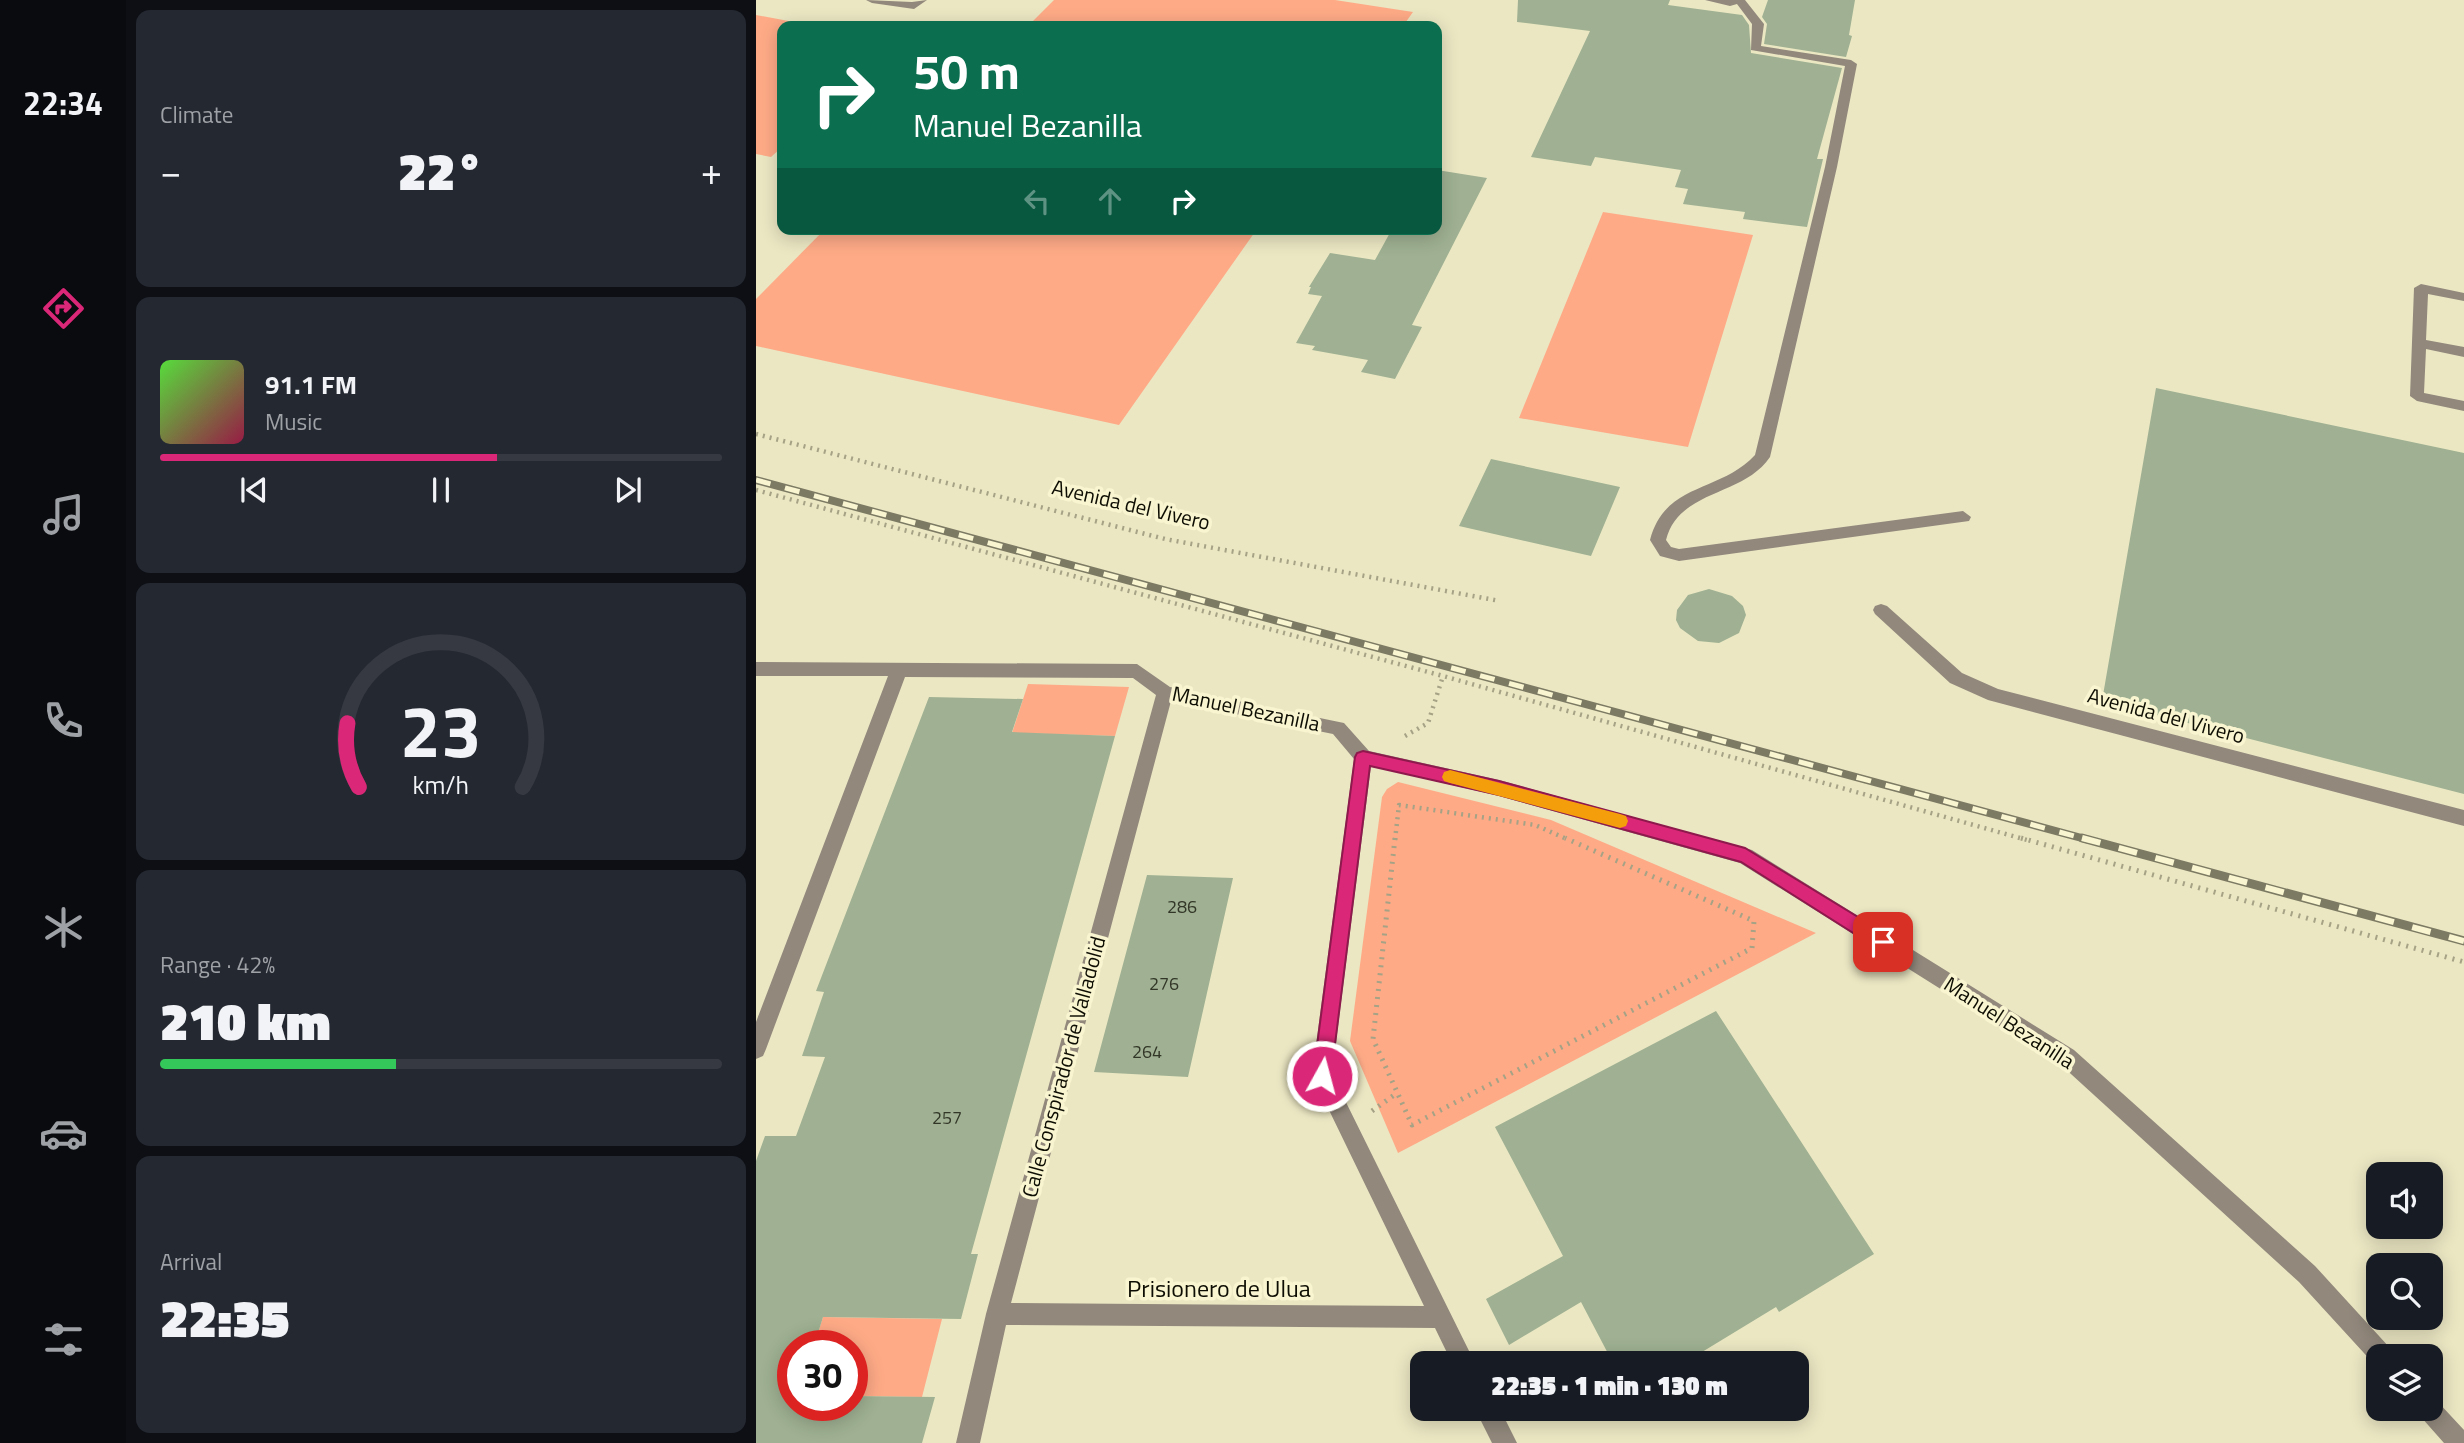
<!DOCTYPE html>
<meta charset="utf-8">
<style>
body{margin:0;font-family:"Titillium Web",sans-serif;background:#242831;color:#f1f3f6;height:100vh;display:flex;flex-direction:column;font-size:26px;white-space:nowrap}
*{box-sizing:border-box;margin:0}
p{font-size:23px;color:#9ea1a6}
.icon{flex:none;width:38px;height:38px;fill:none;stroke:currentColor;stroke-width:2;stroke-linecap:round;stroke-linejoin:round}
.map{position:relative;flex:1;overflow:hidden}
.side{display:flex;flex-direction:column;gap:10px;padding:10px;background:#0d0f14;width:630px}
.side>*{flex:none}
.hud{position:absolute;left:21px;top:21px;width:665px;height:214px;border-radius:14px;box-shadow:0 4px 18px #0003;background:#0b6e4f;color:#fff;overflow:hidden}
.controls{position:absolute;left:1610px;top:1162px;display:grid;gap:14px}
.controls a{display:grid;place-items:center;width:77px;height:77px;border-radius:14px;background:#171b24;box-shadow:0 4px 18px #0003;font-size:35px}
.speed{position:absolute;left:21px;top:1330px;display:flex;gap:14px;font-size:35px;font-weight:700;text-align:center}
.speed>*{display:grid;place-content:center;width:91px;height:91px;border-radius:50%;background:#171b24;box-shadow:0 4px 18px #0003;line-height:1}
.speed .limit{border:10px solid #d22;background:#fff;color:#111}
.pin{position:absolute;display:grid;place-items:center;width:60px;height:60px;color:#fff;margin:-30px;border-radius:14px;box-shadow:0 4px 10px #0006}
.me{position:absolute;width:77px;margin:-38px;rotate:7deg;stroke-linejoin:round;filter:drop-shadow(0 0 5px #0008)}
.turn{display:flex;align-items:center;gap:24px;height:147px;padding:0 21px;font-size:32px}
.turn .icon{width:91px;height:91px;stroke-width:2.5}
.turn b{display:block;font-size:49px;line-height:60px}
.lanes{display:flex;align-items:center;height:66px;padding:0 21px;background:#0003;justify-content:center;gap:35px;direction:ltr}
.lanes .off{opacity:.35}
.big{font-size:52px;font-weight:800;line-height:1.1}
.side .tile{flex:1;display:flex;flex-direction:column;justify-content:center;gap:10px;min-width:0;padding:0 24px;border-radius:14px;background:#242831}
.side .dial{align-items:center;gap:0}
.dial svg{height:182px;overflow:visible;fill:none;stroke:#363941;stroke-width:7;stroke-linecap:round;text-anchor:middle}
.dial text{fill:#f1f3f6;stroke:none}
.song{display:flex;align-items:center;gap:21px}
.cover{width:84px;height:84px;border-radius:10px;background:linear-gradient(135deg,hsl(110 70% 55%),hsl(340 70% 35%))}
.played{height:7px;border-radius:4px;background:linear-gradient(90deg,#db2777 60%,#363941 60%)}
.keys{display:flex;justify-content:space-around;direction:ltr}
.heat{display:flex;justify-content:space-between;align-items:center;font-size:38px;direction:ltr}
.charge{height:10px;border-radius:5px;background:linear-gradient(90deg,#34c759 42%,#363941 0)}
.trip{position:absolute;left:654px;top:1351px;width:399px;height:70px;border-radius:14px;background:#171b24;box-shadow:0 4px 18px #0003;font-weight:800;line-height:70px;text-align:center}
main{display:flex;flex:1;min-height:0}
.menu{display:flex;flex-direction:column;width:126px;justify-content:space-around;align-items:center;background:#090b0e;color:#9ea1a6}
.menu .icon{width:49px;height:49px}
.menu .active{color:#db2777}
.menu b{font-size:32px;color:#f1f3f6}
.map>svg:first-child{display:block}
.green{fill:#feaa87}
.building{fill:#9fb192}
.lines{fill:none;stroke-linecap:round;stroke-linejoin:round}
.path-far1{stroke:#a5a286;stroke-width:4.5;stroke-dasharray:2 5;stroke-linecap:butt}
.path{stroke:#a5a286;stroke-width:5;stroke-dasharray:2 6;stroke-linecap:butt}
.lane{fill:#92887c;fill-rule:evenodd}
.street{fill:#92887c;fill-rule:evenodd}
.rail-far1-casing{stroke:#7c7a63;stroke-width:8}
.rail-casing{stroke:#7c7a63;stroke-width:9}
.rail-far1{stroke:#f8f5d0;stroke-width:5;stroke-dasharray:15;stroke-linecap:butt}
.rail{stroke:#f8f5d0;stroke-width:6;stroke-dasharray:19;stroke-linecap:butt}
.route{fill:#db2777;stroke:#8e194d;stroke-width:2}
.slow{fill:#f59e0b}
.labels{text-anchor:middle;stroke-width:7;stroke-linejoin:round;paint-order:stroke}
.number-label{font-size:18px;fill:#323627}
.street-label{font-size:21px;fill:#0e0d03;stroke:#f8f5d0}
.near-street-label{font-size:24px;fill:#0e0d03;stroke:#f8f5d0}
</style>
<main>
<nav class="menu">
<b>22:34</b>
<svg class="icon active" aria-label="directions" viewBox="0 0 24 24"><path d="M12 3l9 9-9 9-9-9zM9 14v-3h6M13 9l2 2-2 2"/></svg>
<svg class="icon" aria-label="music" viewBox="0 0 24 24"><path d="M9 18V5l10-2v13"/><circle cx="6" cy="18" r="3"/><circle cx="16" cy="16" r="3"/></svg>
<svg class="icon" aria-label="phone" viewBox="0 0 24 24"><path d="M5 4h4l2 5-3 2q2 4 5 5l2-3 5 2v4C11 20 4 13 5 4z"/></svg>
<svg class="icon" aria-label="climate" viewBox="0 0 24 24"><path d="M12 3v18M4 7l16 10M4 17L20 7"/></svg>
<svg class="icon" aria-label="car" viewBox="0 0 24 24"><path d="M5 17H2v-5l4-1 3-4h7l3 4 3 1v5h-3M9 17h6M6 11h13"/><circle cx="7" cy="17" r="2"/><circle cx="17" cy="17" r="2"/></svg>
<svg class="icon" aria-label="filters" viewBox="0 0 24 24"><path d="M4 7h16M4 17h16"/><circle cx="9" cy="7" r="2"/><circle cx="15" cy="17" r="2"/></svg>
</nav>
<section class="side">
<div class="tile"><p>Climate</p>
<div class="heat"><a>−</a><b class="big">22°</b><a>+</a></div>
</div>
<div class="tile">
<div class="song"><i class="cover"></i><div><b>91.1 FM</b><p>Music</p></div></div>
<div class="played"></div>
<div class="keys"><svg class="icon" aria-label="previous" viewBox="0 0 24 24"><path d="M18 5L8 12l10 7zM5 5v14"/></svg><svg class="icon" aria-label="pause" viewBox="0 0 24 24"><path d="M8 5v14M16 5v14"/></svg><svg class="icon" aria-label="next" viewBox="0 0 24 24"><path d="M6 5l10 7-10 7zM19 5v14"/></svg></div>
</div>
<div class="tile dial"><svg viewBox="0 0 100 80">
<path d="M14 69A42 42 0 1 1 86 69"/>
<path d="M14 69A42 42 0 0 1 9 41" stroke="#db2777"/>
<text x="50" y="56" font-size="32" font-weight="700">23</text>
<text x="50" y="72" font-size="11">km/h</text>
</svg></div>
<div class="tile"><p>Range · 42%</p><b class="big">210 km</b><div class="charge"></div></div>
<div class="tile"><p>Arrival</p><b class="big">22:35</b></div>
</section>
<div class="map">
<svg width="1708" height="1443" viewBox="0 0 1708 1443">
<rect width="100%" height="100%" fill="#ebe7c3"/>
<!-- green -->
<path class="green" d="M298 0H579L657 12 647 26H272Z
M0 15 59 26H26V147L15 157 0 154Z
M847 212 997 235 932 447 763 418Z
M69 229H501L363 425 0 346V299Z
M272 684 373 687 359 736 256 733Z
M642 782 795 820 1060 933 642 1153 594 1041 626 797 631 789Z
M67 1317 186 1319 166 1397 96 1396V1346H58Z"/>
<!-- building -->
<path class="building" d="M762 0H914L912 5 986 15 993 25 995 53 1086 68 1061 159H1067L1051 227 987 219 989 212 927 204 932 189 919 187 925 170 839 157 835 166 775 157 834 31 761 22Z
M1012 0H1099L1093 35 1096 36 1090 57 1008 44 1011 24 1006 17Z
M681 170 731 178 656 325 666 327 639 379 605 372 612 360 556 350 559 346 540 343 566 296 552 294 555 287H553L574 253 619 260 636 229H681Z
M1400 388 1708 453V794L1346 701Z
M735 459 864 487 835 556 703 526Z
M953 589 976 596 987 606 990 615 983 633 963 643 942 641 924 628 920 620 921 610 932 595Z
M173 697 267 699 256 732 359 736 215 1254H222L205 1319 67 1317 58 1346H37V1405H96V1396L179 1397 166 1443H0V1161L9 1136H40L69 1057 46 1056 68 992 60 991Z
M391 875 477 878 432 1077 338 1072Z
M960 1011 1118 1254 1023 1312 1020 1307 928 1363H857L825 1302 753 1345 730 1299 807 1256 739 1127Z"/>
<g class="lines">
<!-- path-far1 -->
<path class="path-far1" d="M0 434 409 539 744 601
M0 490 687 676 1271 840
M649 736 672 723 687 676
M639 840 643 805 779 825 813 840"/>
<!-- path -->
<path class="path" d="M639 838 617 1039 656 1125 996 948 998 921 809 838
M1265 838 1708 962
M616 1111 641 1093"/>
<!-- lane -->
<path class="lane" d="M110 0 156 2 171 0 158 9 116 3Z
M949 0H989L1008 24 1005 46 1095 60 1101 64 1081 167 1014 457C987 497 923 489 910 540L915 547 923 549 1207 511 1215 517 1213 521 923 561 904 556 894 540C909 482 964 493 999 455L1069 167 1089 66 995 50 996 24 981 4 974 6Z
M1665 284 1708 293V301L1672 294 1670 340 1708 347V357L1670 349 1668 393 1708 401V411L1661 401 1654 396 1658 288Z
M1125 604 1131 606 1206 673 1242 689 1708 810V826L1232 700 1194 683 1119 614 1117 610 1119 606Z"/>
<!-- street -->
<path class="street" d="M0 662 381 664 414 687 588 723 613 751 743 780 996 850 1318 1050 1559 1266 1634 1348 1637 1356H1622V1366L1618 1364 1543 1282 1304 1064 984 863 743 796 615 766 576 1074 719 1363H696L679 1328 250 1325 224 1443H200L230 1314 400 695 377 678 149 677 10 1049 7 1056 0 1059V1022L132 676H0ZM415 701 577 734 598 759 556 1075 668 1306 255 1303Z
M1675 1398 1681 1401 1708 1430V1443H1688L1665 1417 1661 1409H1675Z
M719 1409H744L761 1443H736Z"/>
<defs>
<path id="rail-far1" d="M0 480 1333 840"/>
<path id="rail" d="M1326 838 1708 941"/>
</defs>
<!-- rail-far1 casing -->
<use href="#rail-far1" class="rail-far1-casing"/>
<!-- rail casing -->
<use href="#rail" class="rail-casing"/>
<!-- rail-far1 -->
<use href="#rail-far1" class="rail-far1"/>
<!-- rail -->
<use href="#rail" class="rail"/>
</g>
<!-- route -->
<path class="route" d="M607 751 743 781 989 848 1133 936 1136 942 1133 948 1127 950 1121 948 985 862 743 795 614 766 575 1076 573 1082 566 1084 559 1082 557 1076 599 757 601 753Z"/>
<!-- slow -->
<path class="slow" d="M694 770 864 814 870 816 872 821 870 826 864 828 694 783 688 781 686 777 688 772Z"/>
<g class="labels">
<!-- number labels -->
<g class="number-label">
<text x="426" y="913">286</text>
<text x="408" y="990">276</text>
<text x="391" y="1058">264</text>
<text x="191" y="1124">257</text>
</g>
<!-- street labels -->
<g class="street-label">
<text transform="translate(375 505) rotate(13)" y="7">Avenida del Vivero</text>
<text transform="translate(490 709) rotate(12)" y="7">Manuel Bezanilla</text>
<text transform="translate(1410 716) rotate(15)" y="7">Avenida del Vivero</text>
<text transform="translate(1253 1023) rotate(33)" y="7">Manuel Bezanilla</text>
<text transform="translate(308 1067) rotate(-75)" y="7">Calle Conspirador de Valladolid</text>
</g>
<!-- near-street labels -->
<g class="near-street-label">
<text x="463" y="1297">Prisionero de Ulua</text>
</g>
</g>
</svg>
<div class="controls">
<a><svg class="icon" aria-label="sound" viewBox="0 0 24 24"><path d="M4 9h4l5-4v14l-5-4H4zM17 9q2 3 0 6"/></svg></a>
<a><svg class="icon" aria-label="search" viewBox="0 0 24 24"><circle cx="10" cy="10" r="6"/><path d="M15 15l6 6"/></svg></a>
<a><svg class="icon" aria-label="layers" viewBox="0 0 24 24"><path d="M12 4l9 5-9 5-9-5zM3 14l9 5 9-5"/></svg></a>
</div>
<div class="speed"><div class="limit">30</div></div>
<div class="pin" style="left:1127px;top:942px;background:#d93025"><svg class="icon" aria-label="arrive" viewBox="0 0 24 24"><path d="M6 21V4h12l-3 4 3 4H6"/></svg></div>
<svg class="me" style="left:566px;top:1076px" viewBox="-20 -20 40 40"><circle r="17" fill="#db2777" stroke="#fff" stroke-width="3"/><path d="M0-11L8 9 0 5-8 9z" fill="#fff"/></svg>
<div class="trip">22:35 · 1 min · 130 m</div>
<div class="hud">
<div class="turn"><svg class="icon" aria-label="right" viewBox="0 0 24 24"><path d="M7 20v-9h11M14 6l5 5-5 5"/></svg><div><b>50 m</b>Manuel Bezanilla</div></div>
<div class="lanes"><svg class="icon off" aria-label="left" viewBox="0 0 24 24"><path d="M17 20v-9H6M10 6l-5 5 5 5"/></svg><svg class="icon off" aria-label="ahead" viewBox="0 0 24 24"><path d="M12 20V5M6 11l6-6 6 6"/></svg><svg class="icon" aria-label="right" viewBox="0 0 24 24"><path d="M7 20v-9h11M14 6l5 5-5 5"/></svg></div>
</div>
</div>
</main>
